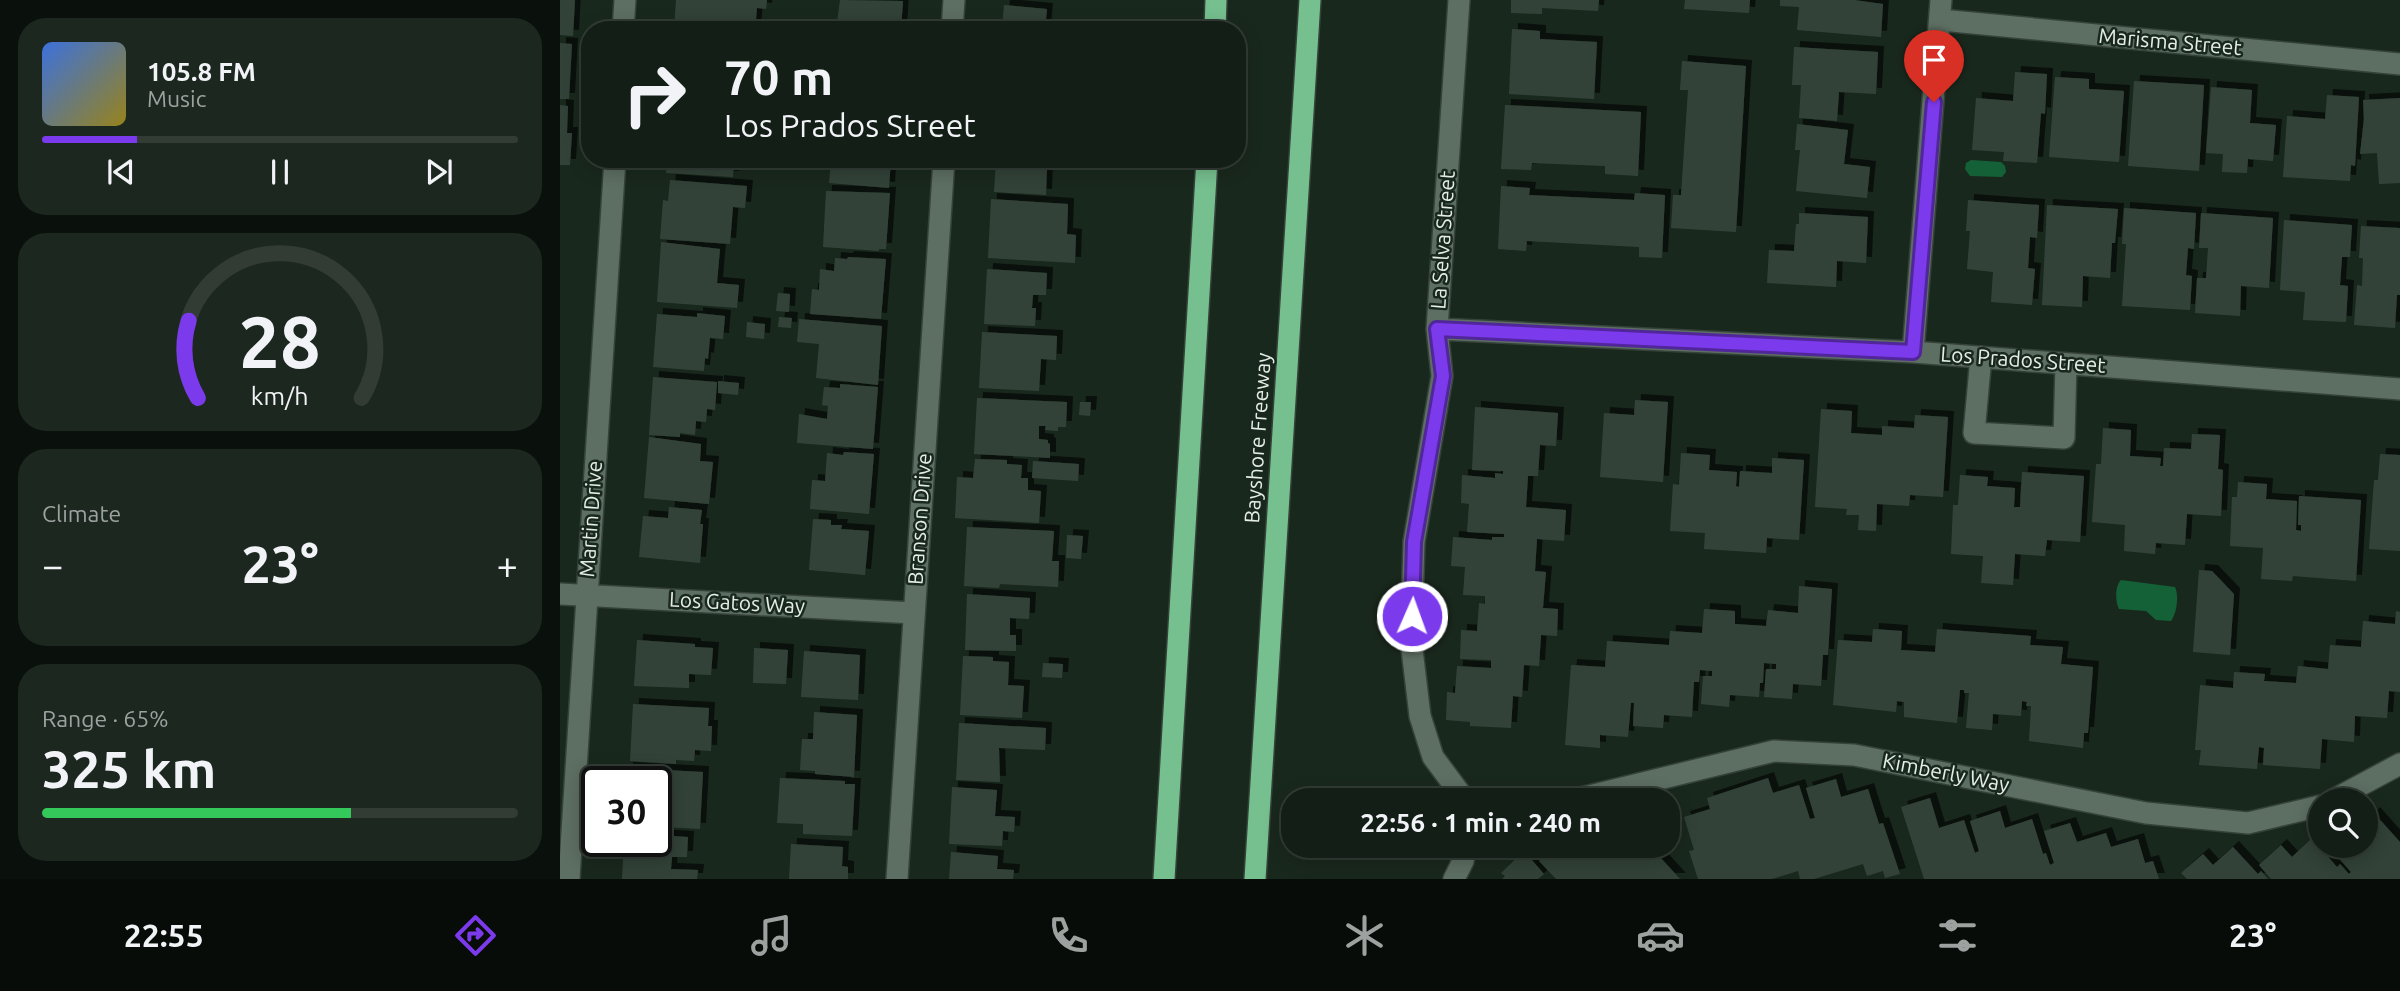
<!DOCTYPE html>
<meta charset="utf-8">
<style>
body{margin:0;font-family:Ubuntu,sans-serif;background:#1c271f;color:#f1f3f6;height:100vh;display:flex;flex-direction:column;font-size:26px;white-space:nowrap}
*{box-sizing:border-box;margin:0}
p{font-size:23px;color:#9da2a1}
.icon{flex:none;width:38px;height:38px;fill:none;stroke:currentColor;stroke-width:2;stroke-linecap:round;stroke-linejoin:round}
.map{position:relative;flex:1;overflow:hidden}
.details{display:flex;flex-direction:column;gap:18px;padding:18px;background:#0a100c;width:560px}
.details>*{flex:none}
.guide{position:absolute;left:21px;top:21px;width:665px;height:147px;border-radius:28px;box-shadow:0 4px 18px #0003,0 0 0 2px #323c35;background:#131e16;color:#f1f3f6;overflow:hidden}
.fabs{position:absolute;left:1748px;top:788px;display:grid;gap:14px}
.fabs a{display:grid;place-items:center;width:70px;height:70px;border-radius:50%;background:#131e16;box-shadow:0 4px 18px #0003,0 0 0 2px #323c35;font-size:35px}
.speed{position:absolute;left:21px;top:766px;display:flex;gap:14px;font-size:35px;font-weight:700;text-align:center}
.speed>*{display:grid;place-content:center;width:91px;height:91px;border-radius:50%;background:#131e16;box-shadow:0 4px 18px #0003,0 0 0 2px #323c35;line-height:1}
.speed .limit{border:4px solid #111;border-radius:10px;background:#fff;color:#111}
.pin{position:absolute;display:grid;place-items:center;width:60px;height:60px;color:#fff;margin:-72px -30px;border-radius:50% 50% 50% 0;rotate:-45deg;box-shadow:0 0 7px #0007}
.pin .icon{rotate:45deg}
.me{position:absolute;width:77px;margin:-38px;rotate:2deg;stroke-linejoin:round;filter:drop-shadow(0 0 5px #0008)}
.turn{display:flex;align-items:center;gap:24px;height:147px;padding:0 28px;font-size:32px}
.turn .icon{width:91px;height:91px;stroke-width:2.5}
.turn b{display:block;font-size:49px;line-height:60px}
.big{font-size:52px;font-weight:600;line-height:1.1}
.details .card{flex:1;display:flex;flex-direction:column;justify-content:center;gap:10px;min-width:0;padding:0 24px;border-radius:28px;background:#1c271f}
.details .dial{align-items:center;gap:0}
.dial svg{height:182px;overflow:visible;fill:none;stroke:#323c35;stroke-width:7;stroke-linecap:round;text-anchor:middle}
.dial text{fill:#f1f3f6;stroke:none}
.song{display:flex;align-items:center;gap:21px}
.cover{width:84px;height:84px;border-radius:10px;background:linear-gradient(135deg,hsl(220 70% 55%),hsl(50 70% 35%))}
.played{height:7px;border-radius:4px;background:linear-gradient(90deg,#7c3aed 20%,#323c35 20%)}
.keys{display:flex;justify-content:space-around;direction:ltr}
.heat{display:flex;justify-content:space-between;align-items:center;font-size:38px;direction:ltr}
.charge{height:10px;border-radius:5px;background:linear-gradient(90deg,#34c759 65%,#323c35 0)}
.trip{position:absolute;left:721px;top:788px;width:399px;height:70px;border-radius:28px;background:#131e16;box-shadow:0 4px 18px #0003,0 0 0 2px #323c35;font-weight:600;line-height:70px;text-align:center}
.dock{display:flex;height:112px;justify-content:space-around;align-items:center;background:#080c09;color:#9da2a1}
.dock .icon{width:49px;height:49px}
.dock .active{color:#7c3aed}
.dock b{font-size:32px;color:#f1f3f6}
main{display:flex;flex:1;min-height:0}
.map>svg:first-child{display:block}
.water{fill:#146137}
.building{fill:#334338;filter:url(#shadow)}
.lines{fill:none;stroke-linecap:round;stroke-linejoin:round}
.minor-casing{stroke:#354239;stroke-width:24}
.highway-casing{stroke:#354239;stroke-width:24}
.minor{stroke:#5d6e62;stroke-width:21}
.highway{stroke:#76bf8f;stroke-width:21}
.route-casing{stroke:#51269a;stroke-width:18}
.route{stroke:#7c3aed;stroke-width:12}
.labels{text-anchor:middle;stroke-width:5;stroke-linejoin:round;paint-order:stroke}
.street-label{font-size:21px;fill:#e4eee7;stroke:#19281d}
</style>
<main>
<section class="details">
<div class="card">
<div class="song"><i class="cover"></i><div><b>105.8 FM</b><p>Music</p></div></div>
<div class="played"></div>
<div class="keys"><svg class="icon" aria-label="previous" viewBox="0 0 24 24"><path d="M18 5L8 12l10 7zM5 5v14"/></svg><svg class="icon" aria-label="pause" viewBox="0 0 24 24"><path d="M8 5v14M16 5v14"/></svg><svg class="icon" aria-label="next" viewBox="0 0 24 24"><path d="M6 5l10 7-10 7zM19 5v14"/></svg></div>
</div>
<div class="card dial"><svg viewBox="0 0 100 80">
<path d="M14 69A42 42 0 1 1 86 69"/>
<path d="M14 69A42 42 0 0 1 10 35" stroke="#7c3aed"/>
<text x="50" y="56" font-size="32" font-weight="700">28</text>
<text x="50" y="72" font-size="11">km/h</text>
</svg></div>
<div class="card"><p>Climate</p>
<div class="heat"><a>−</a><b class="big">23°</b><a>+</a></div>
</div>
<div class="card"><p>Range · 65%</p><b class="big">325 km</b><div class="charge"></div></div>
</section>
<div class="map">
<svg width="1840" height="879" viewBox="0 0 1840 879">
<defs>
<filter id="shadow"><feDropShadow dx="6" dy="-6" stdDeviation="0" flood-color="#0009"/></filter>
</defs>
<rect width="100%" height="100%" fill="#19281d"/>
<!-- water -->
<path class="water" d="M1411 160 1441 162 1445 166 1446 172 1442 177 1410 176 1405 169 1406 163Z
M1561 580 1615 587C1619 595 1617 613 1611 621L1596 620 1586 611 1559 609C1555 602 1555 585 1561 580Z"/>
<!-- building -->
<path class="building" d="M0 0H15L13 36 0 35Z
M116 0H207L206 9 197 8 195 30H114Z
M280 0 343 1 341 30H276Z
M951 0H1039L1038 11 982 8V14L951 13Z
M1125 0H1190L1189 13 1124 9Z
M1220 0H1294L1323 4 1321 37 1237 30 1239 7 1220 6Z
M444 5 487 9 485 30H442Z
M952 29 980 31V39L1037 42 1034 99 949 94Z
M0 43 12 44 9 99H0Z
M1234 47 1318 52 1316 94 1279 92 1277 121 1239 118 1241 85H1232Z
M1122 61 1186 66 1176 232 1111 228 1113 195H1121L1128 90H1120Z
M1455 72 1487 74 1485 114 1481 113 1477 163 1443 161 1444 152 1412 150 1416 98 1453 101Z
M1495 77 1529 79V89L1564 91 1559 162 1489 157Z
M1574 81 1644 85 1639 171 1568 166Z
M1651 87 1692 90 1690 123 1716 125 1713 161 1688 159 1687 173 1662 172 1663 154 1646 153Z
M1767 95 1799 97 1795 166 1791 165 1790 181 1723 177 1727 116 1765 119Z
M1840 98V183L1819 184 1817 153 1800 154 1804 119 1803 100Z
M0 105 8 106 7 133H12L10 165H0Z
M945 105 1081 112 1078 176 1045 174V166L972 163 971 170 941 169Z
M1237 124 1288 130 1284 164 1310 167 1307 198 1236 191 1240 150H1235Z
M107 159H174L173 177 106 173Z
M284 159H331L329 188 269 183 271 160 284 161Z
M436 159H478L477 166 487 167 486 195 434 192Z
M110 180 187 186 185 208 173 207 170 244 100 239 103 200 108 201Z
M941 186 970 188 969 195 1074 200 1075 193 1105 195 1102 258 1079 257V247L967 241 966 251 938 249Z
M266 191 330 193 326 249H319V251L263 247Z
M431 199 508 204 507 234 516 235 515 263 428 258Z
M1408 200 1479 205 1477 238 1470 237 1468 268 1475 269 1472 305 1431 302 1433 272 1407 269 1410 231H1406Z
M1487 205 1558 209 1555 243H1552L1550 278 1523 276 1522 307 1482 305Z
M1564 208 1636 213 1634 249 1628 248 1626 275 1632 276 1630 310 1562 306 1566 244H1562Z
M1239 213 1308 217 1306 263 1277 261 1276 287 1207 283 1209 250 1234 251 1236 224H1239Z
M1641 213 1713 218 1709 288 1681 286 1680 316 1635 313 1637 278H1646L1648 248H1639Z
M1724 220 1792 225 1790 257H1782L1780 285 1788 286 1786 322 1743 320 1745 292 1720 290Z
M1801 226 1840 228V295H1837L1835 328 1794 325 1797 285 1802 286 1803 258H1799Z
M101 242 160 249 157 283 179 285 177 308 97 302Z
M288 257 326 259 321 319 250 314 252 289 259 290 260 269 274 271 275 258 287 259Z
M427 269 487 273 486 295H473L472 308H476L475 326 424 324Z
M218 293 230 294 229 312 216 311Z
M137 313 165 316 163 339 150 338 148 359 145 358 144 371 93 367 97 314 137 317Z
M219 317 232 318 231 328 218 327Z
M239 319 322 326 318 385 256 378 259 344 237 342Z
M187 322 205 324 204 339 186 337Z
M422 332 497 336 496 360 481 359 479 391 419 388Z
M93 377 157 382 155 410 147 409 146 422 136 421 135 435 120 433V437L89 435Z
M158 381 179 383 178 395 158 393Z
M280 384 318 387 313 449 237 443 239 414 267 419 268 406 262 405 264 387 280 388Z
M417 398 507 402 506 427H498V431L485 430 486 426H479V439L488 440V443L490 444V458L414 454Z
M1075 400 1108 402 1103 482 1040 477 1044 413 1074 415Z
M520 402H531L530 416 519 415Z
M915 407 998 413 996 446 980 445 978 476H968L966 507 1006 510 1004 541 977 539 975 571 986 572 983 608 998 609 997 636 981 635 979 666 964 665 962 697 953 696 951 728 910 726V722L886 720 887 692 895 693 897 666 931 668V660L900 659 901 630 917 631 919 603 925 604V596L903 595 905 567 891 566 893 537 932 540V537H944V534L907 532 909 504 901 503 902 475 935 478V473L943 474V471L912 470Z
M1261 409 1292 411 1291 433 1322 435V426L1354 428 1355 415 1388 417 1383 497 1350 495 1349 506 1317 504 1316 531 1298 530 1299 515H1286L1287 509 1255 507Z
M1543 428 1571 430 1570 456 1601 458 1600 466H1603L1604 448 1631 449 1632 434 1660 435 1658 469 1663 470 1661 516 1627 514 1625 545 1596 543 1595 554 1564 551 1565 525 1532 522 1536 464H1541Z
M89 437 141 444 140 461 153 462 149 504 84 498Z
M284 452 314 454 309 514 250 509 252 480 265 481 267 453 283 455Z
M1121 453 1150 455 1149 470 1177 472 1176 486 1179 487 1180 471 1212 473V458L1244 460 1239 540 1207 538 1206 553 1144 549 1145 533 1110 531 1113 484 1119 485Z
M1820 454 1840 455V551L1809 549 1814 480H1818Z
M415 459 447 460V464L462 465 461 478H468V490L481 491 479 523 395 518 397 477 413 478Z
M473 461 519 464 518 481 472 478Z
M1462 472 1524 476 1520 542 1487 540 1485 556 1455 554 1453 585 1421 583 1423 556 1391 554 1393 505H1398L1400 475 1428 477 1427 486 1455 488 1454 507H1460Z
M1678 482 1707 484 1706 499 1737 501 1736 530 1741 531V525H1738L1739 496 1801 500 1796 581 1733 576 1732 581 1701 579 1703 548 1670 546 1672 497H1677Z
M109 507 142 510 140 524H143L140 563 79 557 83 516 108 518Z
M253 519 271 520V525H282L281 529 309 531 305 575 249 570Z
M407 527 494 531 492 561H499L498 587 440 584 439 588 404 586Z
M507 535 523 536 521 559 506 558Z
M1639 570 1652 571 1674 594 1670 655 1633 652Z
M1239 586 1272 589 1268 655H1263L1261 686 1233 684 1232 699 1204 697 1206 669H1216V664L1204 663 1203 683H1200L1199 697 1170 695 1169 707 1141 704 1143 676H1152V671L1140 670 1139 682H1134L1132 717 1104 715 1103 728 1073 726 1074 703H1071L1068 737 1040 735V748L1005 745 1011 665 1045 667 1047 641 1109 645 1110 631 1142 633 1144 609 1175 611V624L1206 626 1208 610 1238 613Z
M407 594 470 598 469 619 450 618V635H456V651L405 650Z
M1836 611 1840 612V692L1829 691 1827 718 1795 716 1794 742 1762 739 1760 769 1703 765 1704 748 1699 747 1697 769 1639 765 1641 750H1635L1640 685 1673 688 1674 672 1705 674 1704 681 1736 683 1738 666 1768 669 1770 645 1801 647 1803 621 1835 624Z
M1313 629 1342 631 1341 650 1375 652 1377 629 1471 636 1470 645 1503 647 1501 664 1533 667 1528 733H1524L1523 748 1469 741 1471 706H1466L1467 702 1462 701 1461 716 1433 714 1432 730 1406 728 1409 693H1404V690H1400L1397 723 1344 717V702L1337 701 1336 712 1273 705 1278 640 1312 642Z
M77 640 135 644V647L153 648 151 675 129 674V688L74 686Z
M194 648 228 650 226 684 193 683Z
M244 651 300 655 298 700 241 697Z
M403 656 433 657V661L449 662 448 685 464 686 462 718 400 715Z
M483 663 503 664 502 678 482 677Z
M73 704 149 708 148 726H152L151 751 135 750 134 761 116 760V764L70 761Z
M254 712 297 715 294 777 255 774V771L240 770 242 739H253Z
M399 723 486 728 485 750 439 748 440 782 396 780Z
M67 768 143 772 140 829 104 827V830H96V782H67Z
M220 778 285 781V784H295L292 836 243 834V824L217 823Z
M1208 778 1213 793 1239 785 1250 819 1255 818 1246 788 1276 779 1281 797 1308 789 1319 824 1323 823 1340 874 1325 878 1323 871 1307 876 1303 864 1254 879H1240L1238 871 1212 879H1138L1129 851 1134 850 1124 817 1150 809 1147 798Z
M392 787 437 790 435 816 455 817 454 832 443 831 442 846 389 844Z
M1370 798 1379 828 1404 820 1415 853 1419 851 1410 821 1440 811 1445 828 1472 819 1483 854 1486 853 1490 865 1494 863 1484 831 1510 823 1517 842 1546 833 1551 847 1578 839 1585 863 1593 861 1599 879H1364L1341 807Z
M1814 813 1840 842V879H1711L1699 865 1721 845 1732 857 1752 838 1777 867 1780 864 1789 874 1791 872 1767 845H1806V821Z
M96 835 128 837 127 857H112L111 869 138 870 137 879H62L64 842H96Z
M231 844 283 847 282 866 288 867V879H229Z
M996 845H1040L1043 849 1037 854 1042 860 1051 852 1048 849 1052 845H1089L1120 879H996L979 861Z
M1673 847 1698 874 1701 871 1708 879H1627L1621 873 1643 854 1653 865Z
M964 851 984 874 978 879H942L945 876 941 873Z
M391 852 438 856 437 869 454 870 453 879H389Z"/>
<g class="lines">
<defs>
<path id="minor" d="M899 0 877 329 882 376 854 542 851 641 860 716 873 757 905 800
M1381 20 1840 64
M63 30 65 0
M392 30 394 0
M877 329 1353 352 1840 389
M1353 352 1381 0
M1421 357 1414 433 1504 438 1506 364
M0 594 354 613
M1013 800 1214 751 1294 755 1586 813 1688 823 1760 806
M1773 800 1840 764
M9 879 55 159
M337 879 384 159
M894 879 903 861 906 845"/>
<path id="highway" d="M655 30 656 0
M604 879 647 159
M695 879 750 0"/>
</defs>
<!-- minor casing -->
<use href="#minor" class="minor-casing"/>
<!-- highway casing -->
<use href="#highway" class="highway-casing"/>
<!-- minor -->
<use href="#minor" class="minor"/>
<!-- highway -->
<use href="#highway" class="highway"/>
</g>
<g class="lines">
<defs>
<path id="route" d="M852 616 854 542 883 376 877 329 1353 352 1374 102"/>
</defs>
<!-- route casing -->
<use href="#route" class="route-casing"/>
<!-- route -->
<use href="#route" class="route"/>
</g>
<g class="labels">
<!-- street labels -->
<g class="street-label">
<text transform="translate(1610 42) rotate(5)" y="7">Marisma Street</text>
<text transform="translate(883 240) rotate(-86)" y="7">La Selva Street</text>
<text transform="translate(1463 360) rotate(4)" y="7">Los Prados Street</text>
<text transform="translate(698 438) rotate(-86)" y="7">Bayshore Freeway</text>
<text transform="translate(31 519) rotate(-86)" y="7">Martin Drive</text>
<text transform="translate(360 519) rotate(-86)" y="7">Branson Drive</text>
<text transform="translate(177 603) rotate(3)" y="7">Los Gatos Way</text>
<text transform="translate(1386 773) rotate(11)" y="7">Kimberly Way</text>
</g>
</g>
</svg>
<div class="fabs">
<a><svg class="icon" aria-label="search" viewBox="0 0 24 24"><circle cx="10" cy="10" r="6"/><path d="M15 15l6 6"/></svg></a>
</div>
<div class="speed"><div class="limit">30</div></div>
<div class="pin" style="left:1374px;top:102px;background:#d93025"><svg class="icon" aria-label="arrive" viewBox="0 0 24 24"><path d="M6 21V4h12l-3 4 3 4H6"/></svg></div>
<svg class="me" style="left:852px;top:616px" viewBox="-20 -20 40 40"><circle r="17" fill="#7c3aed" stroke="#fff" stroke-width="3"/><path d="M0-11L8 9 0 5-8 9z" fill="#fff"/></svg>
<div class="trip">22:56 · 1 min · 240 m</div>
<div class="guide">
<div class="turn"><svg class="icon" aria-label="right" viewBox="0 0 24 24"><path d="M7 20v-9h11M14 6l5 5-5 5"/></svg><div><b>70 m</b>Los Prados Street</div></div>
</div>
</div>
</main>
<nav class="dock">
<b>22:55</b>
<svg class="icon active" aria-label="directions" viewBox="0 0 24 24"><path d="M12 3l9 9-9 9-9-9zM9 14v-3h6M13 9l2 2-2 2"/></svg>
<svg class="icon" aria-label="music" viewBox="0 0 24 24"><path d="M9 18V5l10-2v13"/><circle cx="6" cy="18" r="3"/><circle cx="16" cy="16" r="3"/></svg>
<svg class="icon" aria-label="phone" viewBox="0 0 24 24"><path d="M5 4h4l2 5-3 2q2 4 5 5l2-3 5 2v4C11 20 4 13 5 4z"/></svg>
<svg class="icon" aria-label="climate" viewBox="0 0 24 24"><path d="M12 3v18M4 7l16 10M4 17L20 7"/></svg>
<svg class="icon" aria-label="car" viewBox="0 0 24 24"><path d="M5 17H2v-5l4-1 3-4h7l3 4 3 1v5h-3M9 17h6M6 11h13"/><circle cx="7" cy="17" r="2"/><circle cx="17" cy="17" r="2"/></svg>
<svg class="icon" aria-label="filters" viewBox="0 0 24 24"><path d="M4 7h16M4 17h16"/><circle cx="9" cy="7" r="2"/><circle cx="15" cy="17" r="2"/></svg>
<b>23°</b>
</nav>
